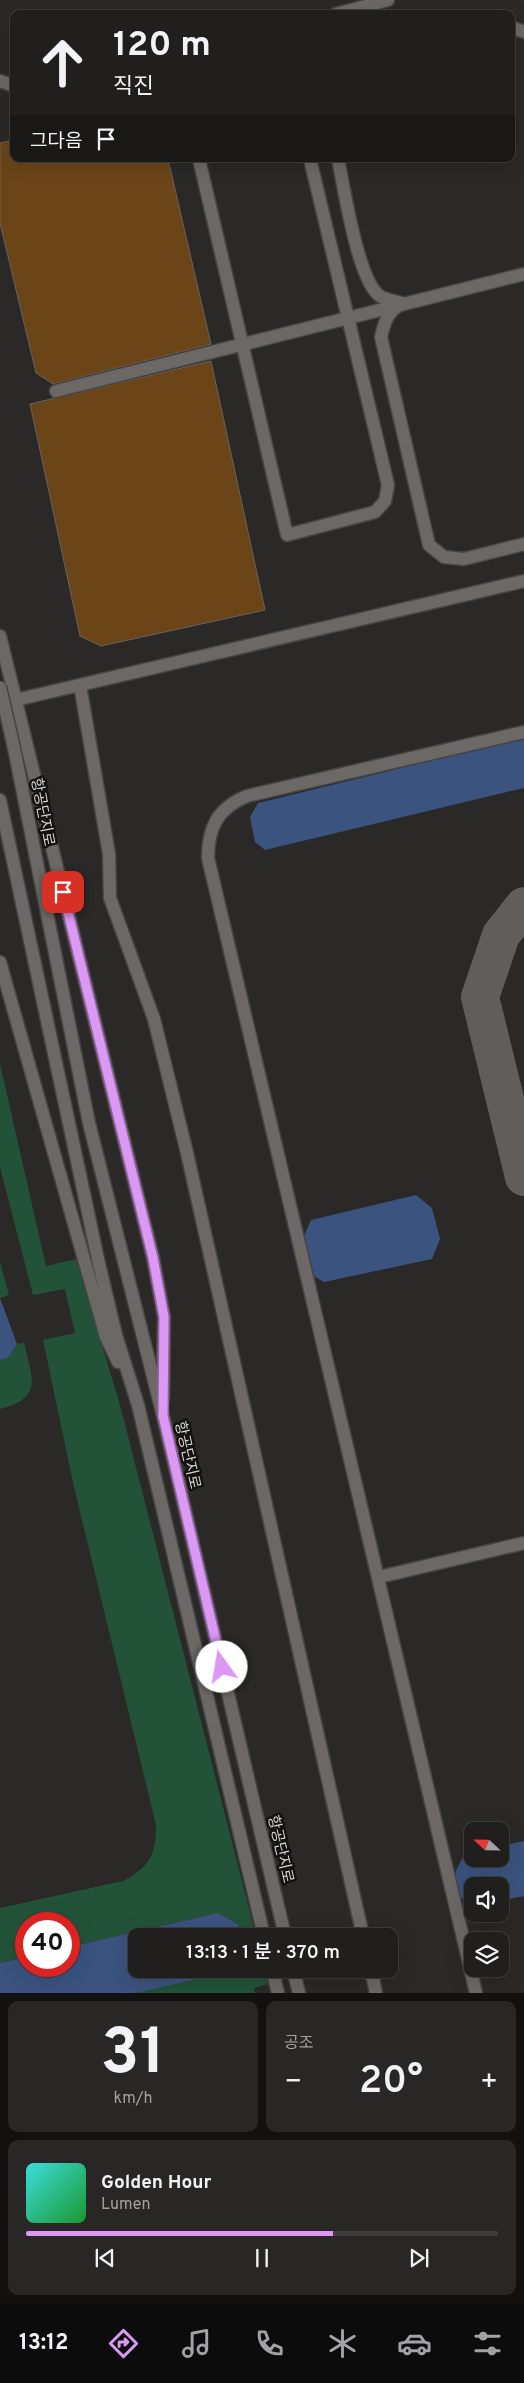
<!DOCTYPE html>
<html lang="ko">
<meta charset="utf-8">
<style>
body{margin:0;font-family:Overpass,"Noto Sans KR",sans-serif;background:#282726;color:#f1f3f6;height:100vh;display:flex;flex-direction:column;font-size:19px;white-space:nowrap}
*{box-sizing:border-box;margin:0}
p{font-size:16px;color:#a2a2a4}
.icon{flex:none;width:28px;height:28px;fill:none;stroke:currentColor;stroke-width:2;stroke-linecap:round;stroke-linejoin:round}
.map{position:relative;height:1993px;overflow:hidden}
.details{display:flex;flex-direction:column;gap:8px;padding:8px;background:#121110;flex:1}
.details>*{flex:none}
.top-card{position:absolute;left:10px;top:10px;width:505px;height:152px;border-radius:10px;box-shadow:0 5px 20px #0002,0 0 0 1px #3d3d3b;background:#201f1d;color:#f1f3f6;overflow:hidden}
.needle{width:32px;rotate:292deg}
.buttons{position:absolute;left:464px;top:1822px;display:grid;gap:10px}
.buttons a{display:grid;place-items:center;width:45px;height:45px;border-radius:10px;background:#201f1d;box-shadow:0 5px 20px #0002,0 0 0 1px #3d3d3b;font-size:25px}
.speed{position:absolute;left:15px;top:1912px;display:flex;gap:10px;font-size:25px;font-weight:700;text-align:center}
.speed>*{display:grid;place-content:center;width:65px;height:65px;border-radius:50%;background:#201f1d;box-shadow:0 5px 20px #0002,0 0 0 1px #3d3d3b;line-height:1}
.speed .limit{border:8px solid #d22;background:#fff;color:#111}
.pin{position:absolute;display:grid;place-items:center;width:42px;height:42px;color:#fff;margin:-21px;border-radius:10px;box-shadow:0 2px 8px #0006}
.me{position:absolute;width:55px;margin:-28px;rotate:347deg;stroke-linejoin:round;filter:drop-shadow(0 0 4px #0008)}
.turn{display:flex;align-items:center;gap:18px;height:105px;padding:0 20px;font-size:22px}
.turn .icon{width:65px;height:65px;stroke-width:2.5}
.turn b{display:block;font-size:35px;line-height:42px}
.then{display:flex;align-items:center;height:48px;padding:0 20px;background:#0003;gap:10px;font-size:19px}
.big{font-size:38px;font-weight:600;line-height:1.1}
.details .card{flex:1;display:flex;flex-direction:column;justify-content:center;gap:8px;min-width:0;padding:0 18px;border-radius:10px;background:#282726}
.details .dial{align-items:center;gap:0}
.dial b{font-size:65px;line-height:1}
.song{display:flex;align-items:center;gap:15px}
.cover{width:60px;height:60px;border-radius:8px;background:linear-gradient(135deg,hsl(180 70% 55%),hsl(130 70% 35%))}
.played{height:5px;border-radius:2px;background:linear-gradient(90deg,#dc99f4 65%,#3d3d3b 65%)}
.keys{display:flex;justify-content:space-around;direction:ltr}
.heat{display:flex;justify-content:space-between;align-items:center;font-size:28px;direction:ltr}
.details .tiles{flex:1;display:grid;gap:8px;grid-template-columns:1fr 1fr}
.card:last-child{grid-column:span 2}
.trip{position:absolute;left:128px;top:1928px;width:270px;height:50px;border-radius:10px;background:#201f1d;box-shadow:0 5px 20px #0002,0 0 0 1px #3d3d3b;font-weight:600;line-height:50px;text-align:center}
.dock{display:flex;height:80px;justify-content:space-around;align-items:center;background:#0d0c0c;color:#a2a2a4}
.dock .icon{width:35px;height:35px}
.dock .on{color:#dc99f4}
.dock b{font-size:22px;color:#f1f3f6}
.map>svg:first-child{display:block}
.green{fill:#225338}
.water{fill:#3a537f}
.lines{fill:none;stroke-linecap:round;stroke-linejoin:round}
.taxiway{stroke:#605e5c;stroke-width:38}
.building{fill:#6b4418;stroke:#666361}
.minor-casing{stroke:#474543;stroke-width:15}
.minor{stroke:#6b6866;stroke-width:12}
.minor-bridge-casing{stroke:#474543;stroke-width:15;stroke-linecap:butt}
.minor-bridge{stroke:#6b6866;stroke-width:12}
.route-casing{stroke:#8f639f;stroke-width:12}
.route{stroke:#dc99f4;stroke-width:9}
.labels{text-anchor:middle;stroke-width:5;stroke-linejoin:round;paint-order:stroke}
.street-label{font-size:15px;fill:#d7d6d4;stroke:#131211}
</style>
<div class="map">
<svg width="524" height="1993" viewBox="0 0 524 1993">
<rect width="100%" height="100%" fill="#2b2927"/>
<!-- green -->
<path class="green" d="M0 1064 46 1266 76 1259 120 1405 256 1936H241L238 1924 218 1913 69 1947V1924H26V1957L0 1963V1908L123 1881C150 1867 156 1854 156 1825L74 1487 43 1340 75 1333 65 1289 33 1295 0 1167Z
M0 1262 9 1295 0 1298Z
M24 1343C32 1378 44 1398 0 1409V1360L8 1358 17 1344Z
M232 1969H264L268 1984 254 1988 255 1993H137Z"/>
<!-- water -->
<path class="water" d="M524 738V788L265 850 255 842 250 817 258 803Z
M416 1195 432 1208 440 1239 432 1259 324 1282 312 1275 304 1236 311 1220Z
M0 1298 17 1344 8 1358 0 1360Z
M524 1841V1896L500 1901V1886H472V1905L459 1896 455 1873 464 1855 472 1853V1859H500V1846Z
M218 1913 238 1924 241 1936H136V1969H232L230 1971 137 1993H0V1963L26 1957V1966H69V1947Z"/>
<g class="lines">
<!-- taxiway -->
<path class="taxiway" d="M524 906 501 935 480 997 524 1177"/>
</g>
<!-- building -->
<path class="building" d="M14 140V159H168L211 344 53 384 36 373 0 223V143Z
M211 361 265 610 101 646 80 636 30 404Z"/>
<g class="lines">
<defs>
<path id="minor" d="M336 14 388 0
M511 27 524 32
M0 81 14 86
M199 159 287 535 375 512 385 501 388 485 310 159
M338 159C344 187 358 282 380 296 386 300 395 301 402 303
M400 305C387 312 384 324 381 337L429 545 444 557 464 559 524 544
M56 391 524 274
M0 636 153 1258 164 1317 163 1399
M80 685 109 854 110 898 154 1019 187 1153 363 1936
M7 702 524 581
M14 748 89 1123 163 1416 285 1936
M0 800 99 1264 116 1335 138 1405 264 1936
M0 962 106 1337 118 1362
M379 1577 524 1543
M272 1969 278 1993
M293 1969 299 1993
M371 1969 376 1993
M476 1993 208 858C208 827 218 808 247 796L524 732"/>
</defs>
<!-- minor casing -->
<use href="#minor" class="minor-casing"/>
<!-- minor -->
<use href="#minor" class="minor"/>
<defs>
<path id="minor-bridge" d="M0 687 14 748"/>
</defs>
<!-- minor-bridge casing -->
<use href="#minor-bridge" class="minor-bridge-casing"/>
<!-- minor-bridge -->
<use href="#minor-bridge" class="minor-bridge"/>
</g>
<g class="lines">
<defs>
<path id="route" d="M63 892 153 1258 164 1317 163 1416 222 1667"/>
</defs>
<!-- route casing -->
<use href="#route" class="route-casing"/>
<!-- route -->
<use href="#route" class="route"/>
</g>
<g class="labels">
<!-- street labels -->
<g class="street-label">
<text transform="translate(43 812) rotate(79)" y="5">항공단지로</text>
<text transform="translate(188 1455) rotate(77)" y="5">항공단지로</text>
<text transform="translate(281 1849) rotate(77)" y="5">항공단지로</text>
</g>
</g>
</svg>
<div class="buttons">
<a><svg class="needle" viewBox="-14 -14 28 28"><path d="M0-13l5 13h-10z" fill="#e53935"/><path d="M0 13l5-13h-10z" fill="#a2a2a4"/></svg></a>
<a><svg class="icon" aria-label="sound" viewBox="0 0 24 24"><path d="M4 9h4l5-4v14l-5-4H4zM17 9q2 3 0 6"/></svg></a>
<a><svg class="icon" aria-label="layers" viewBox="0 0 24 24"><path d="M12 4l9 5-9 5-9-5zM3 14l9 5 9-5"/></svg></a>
</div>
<div class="speed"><div class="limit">40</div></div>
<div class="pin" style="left:63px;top:892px;background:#d93025"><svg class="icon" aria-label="arrive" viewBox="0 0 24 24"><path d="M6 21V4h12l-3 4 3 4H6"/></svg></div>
<svg class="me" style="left:222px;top:1667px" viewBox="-20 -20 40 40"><circle r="19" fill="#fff"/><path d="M0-13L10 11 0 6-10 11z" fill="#dc99f4"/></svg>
<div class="trip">13:13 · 1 분 · 370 m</div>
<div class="top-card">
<div class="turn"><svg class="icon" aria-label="ahead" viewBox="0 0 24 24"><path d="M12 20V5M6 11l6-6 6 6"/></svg><div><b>120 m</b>직진</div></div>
<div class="then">그다음<svg class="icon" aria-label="arrive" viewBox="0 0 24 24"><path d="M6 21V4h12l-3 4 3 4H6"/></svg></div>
</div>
</div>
<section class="details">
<div class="tiles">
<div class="card dial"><b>31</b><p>km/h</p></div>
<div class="card"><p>공조</p>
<div class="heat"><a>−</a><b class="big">20°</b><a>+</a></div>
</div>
<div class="card">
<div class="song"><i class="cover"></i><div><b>Golden Hour</b><p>Lumen</p></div></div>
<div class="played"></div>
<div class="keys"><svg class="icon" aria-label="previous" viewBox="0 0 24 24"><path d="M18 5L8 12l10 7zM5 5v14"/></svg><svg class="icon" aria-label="pause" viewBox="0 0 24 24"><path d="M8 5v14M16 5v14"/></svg><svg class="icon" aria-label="next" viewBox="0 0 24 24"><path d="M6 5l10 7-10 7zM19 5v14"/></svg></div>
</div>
</div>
</section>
<nav class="dock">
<b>13:12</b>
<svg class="icon on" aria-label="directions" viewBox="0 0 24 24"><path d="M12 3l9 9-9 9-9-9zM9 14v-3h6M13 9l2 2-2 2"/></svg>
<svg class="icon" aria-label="music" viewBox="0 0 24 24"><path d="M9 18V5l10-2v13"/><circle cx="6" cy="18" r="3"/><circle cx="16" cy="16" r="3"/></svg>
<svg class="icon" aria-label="phone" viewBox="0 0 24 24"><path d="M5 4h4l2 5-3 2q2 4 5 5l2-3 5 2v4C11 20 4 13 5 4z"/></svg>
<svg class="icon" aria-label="climate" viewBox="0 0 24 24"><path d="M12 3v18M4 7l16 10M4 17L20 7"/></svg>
<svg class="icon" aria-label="car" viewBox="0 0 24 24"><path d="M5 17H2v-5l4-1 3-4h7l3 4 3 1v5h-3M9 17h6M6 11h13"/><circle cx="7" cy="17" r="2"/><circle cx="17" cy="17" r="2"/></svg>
<svg class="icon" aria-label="filters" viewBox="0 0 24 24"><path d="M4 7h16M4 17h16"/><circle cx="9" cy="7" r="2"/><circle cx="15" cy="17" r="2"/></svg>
</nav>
